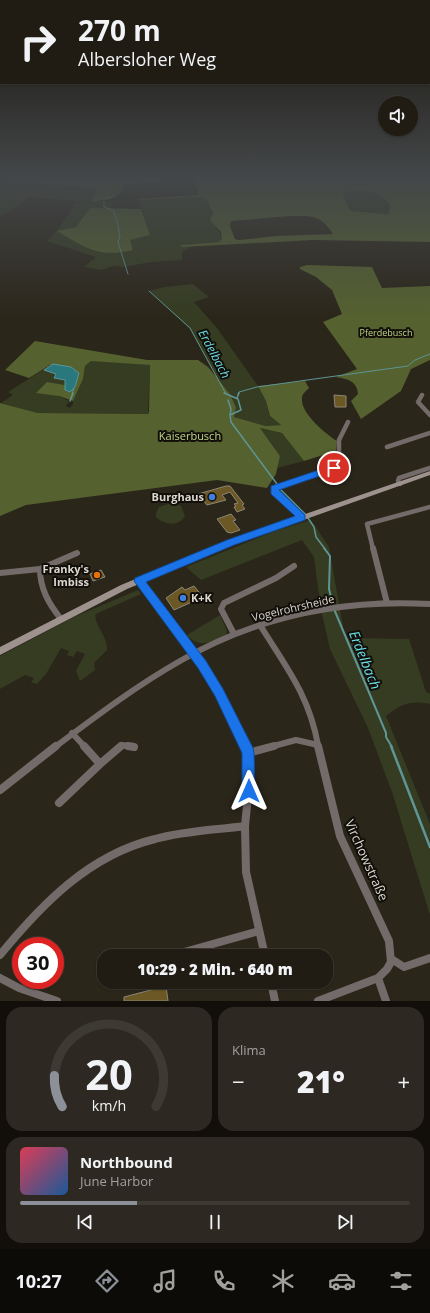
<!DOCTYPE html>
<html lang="de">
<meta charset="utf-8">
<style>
body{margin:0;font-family:"Open Sans",sans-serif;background:#2d2922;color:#f1f3f6;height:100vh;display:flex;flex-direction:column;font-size:15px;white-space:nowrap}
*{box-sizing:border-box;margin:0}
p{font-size:13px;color:#a2a1a0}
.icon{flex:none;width:22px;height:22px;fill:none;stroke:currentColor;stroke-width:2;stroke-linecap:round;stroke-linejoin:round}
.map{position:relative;height:1001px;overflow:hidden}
.sheet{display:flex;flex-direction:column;gap:6px;padding:6px;background:#120f0b;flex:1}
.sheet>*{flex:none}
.hud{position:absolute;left:0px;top:0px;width:430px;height:84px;box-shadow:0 1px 3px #0004,0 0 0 1px #3d3a34;background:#201c14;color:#f1f3f6;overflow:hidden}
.buttons{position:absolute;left:378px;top:96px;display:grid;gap:8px}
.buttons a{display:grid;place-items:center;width:40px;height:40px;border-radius:50%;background:#201c14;box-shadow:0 1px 3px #0004,0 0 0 1px #3d3a34;font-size:20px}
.speed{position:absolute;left:12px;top:937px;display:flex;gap:8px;font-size:20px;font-weight:700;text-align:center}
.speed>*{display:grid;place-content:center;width:52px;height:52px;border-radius:50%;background:#201c14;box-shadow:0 1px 3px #0004,0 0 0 1px #3d3a34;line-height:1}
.speed .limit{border:6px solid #d22;background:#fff;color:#111}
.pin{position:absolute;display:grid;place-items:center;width:34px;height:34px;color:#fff;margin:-17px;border:2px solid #fff;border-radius:50%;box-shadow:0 1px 4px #0007}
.me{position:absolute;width:44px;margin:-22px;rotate:0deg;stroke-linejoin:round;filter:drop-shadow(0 0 3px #0008)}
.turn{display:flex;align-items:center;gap:14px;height:84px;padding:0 12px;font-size:18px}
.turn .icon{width:52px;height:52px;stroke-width:2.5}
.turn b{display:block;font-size:28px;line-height:34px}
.big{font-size:30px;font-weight:800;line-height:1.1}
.sheet .card{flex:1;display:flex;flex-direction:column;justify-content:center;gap:6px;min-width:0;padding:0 14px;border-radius:16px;background:#2d2922}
.sheet .dial{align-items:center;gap:0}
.dial svg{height:104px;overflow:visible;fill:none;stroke:#3d3a34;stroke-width:7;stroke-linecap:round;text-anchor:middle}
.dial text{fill:#f1f3f6;stroke:none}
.song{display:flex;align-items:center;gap:12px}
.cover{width:48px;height:48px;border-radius:6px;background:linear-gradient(135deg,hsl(350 70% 55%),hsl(210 70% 35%))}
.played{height:4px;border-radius:2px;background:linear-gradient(90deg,#8c9099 30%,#3d3a34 30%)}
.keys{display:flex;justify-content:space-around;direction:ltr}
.heat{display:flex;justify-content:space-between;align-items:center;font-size:22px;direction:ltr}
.sheet .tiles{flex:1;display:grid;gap:6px;grid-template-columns:1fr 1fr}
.card:last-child{grid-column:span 2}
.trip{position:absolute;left:97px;top:949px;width:236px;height:40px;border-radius:16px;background:#201c14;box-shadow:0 1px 3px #0004,0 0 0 1px #3d3a34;font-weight:800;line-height:40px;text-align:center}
.tabs{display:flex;height:64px;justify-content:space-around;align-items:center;background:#0d0b08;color:#a2a1a0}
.tabs .icon{width:28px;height:28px}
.tabs .current{color:#8c9099}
.tabs b{font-size:18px;color:#f1f3f6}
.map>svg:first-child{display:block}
.green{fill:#353c21}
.forest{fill:#55612f;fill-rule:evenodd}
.water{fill:#29787d;stroke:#5e9596}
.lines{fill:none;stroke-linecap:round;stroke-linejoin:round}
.stream-far3{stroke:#5e9596;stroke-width:1}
.stream-far2{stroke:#5e9596;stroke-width:1.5}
.stream-far1{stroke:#5e9596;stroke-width:2}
.stream{stroke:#5e9596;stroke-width:2.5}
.building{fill:#6c5824;stroke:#8b8677}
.street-far2{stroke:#736b69;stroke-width:4.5}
.street-far1{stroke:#736b69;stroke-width:6}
.street{stroke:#736b69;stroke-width:8}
.secondary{fill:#9e928f;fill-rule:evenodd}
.route{fill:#1a73e8;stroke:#114b97}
.shop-dot{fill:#3f7fe0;stroke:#120f0a;stroke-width:1.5}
.food-dot{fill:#e8710a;stroke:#120f0a;stroke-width:1.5}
.labels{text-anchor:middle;stroke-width:4;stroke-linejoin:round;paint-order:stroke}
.far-park-label{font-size:9px;fill:#c0d586;stroke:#120f0a}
.park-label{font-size:11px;fill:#c0d586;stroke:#120f0a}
.poi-label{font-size:11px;font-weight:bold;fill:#dbd8d0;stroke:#120f0a;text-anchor:end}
.street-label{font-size:11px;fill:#dbd8d0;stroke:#120f0a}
.water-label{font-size:12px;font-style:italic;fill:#6bdee7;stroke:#120f0a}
.near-street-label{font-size:13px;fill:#dbd8d0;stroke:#120f0a}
.near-water-label{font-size:14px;font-style:italic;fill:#6bdee7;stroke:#120f0a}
</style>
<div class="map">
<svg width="430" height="1001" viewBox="0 0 430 1001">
<rect width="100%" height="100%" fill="#2b261a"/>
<!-- green -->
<path class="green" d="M0 181H1L97 188 91 202 28 197 17 207 0 216Z
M344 192C363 192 377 188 390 205L389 213 386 214 351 211 343 196Z
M203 197C216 206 209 215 215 225 218 231 221 233 222 239L219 242 186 244V247L193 246 182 252V260L151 262 124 267 113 266 101 270 84 267 96 257 47 241 57 231 76 203 111 201V209L90 208 76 227 58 232 133 250 129 240 150 235 138 200Z
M193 284 209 297 194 302 217 328 258 386 266 401 270 416 281 425 266 426 234 417 236 406 230 394 216 377 190 329 149 291 165 287Z
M99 360 150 365 148 414 38 413 1 403 13 395 8 392 46 368 45 369 56 374 54 377 65 380V385L47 382 59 396 69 401 66 406 70 408 73 404V401L83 379 85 366 91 361Z
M260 428 282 433 304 461 277 468 280 456Z
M168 504H177L181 506 185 516C179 527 164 525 156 517V513L159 507Z
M311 520 329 547 345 638 409 639 426 692 430 694V704C410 700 401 704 386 716L430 824V915L392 792 368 728 330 649 321 610 314 557 302 540 201 580 186 567 275 531Z
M138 590 141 594 98 613 95 615C96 628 108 637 107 650L94 663 95 670 80 681 76 671 85 654 77 651 73 657 67 655 69 651 61 648 46 674 37 684 31 682 34 678 25 675 0 689V656L74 617Z
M220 615 227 631 226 635C212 642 199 649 187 635Z"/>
<!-- forest -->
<path class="forest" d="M8 178H430V242L313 240 182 247 180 245 219 242 222 239 221 232 210 220 213 213 207 200 203 197 138 200 137 199 199 195 193 178 122 185 121 190 109 199 91 202 97 188 1 181ZM344 192C363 192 377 188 390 205L389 213 386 214 351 211 343 196ZM290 216C312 216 320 214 333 234L276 236 239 240 235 239 230 226 231 221Z
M90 208 141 209 150 235 130 240 133 250C99 258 85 248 57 231L76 227Z
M307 265 372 267 382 288 430 286V360L411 369 401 391 361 419 351 401 358 394C357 381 348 379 336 377L357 369 323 322 342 314 332 290 316 277 300 269V267Z
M35 341 147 360H198L208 367 230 394 236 407 234 417 266 426 281 425 270 416 266 401 258 386 305 381 309 388C306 391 302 394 302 398 300 413 326 434 337 441L336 451 304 461 282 433 260 428 280 456 276 474 267 488 217 480 26 505 0 516V403L38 413 148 414 149 412 150 365 91 361 85 366 83 379 73 401 59 396 36 393 47 382 65 385V390L68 392 75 387 79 374 73 368 50 365 29 378 5 370Z"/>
<!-- water -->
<path class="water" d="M53 364 71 367 79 373 75 387 70 392 65 390V380L54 378 56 374 44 370Z"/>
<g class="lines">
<!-- stream-far3 -->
<path class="stream-far3" d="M105 199 116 196 122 190V185L117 178
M104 201V207L113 210 118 225
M118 226 120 236 118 242 128 274
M149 291 190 328 226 394
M72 394 74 388
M238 394 239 392 257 387 408 366 415 360 430 354"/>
<!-- stream-far2 -->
<path class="stream-far2" d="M224 393 238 399 241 410 230 415 231 422 277 484
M237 398 239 393
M228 400 231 409 230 415
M70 401 73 393
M280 489 306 515
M308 518 314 527 316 537 325 549"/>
<!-- stream-far1 -->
<path class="stream-far1" d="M324 548 330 556 329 589 333 605
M334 609 386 733V737L392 747"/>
<!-- stream -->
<path class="stream" d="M391 746 430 847"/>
</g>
<!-- building -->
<path class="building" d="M334 395 346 396V407H335Z
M226 486H230L244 504 242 505 245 509 237 512 234 507 236 506 234 504 238 503 230 492 222 495 226 500 207 505 198 494Z
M231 514 236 520 233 521 240 530 231 533 227 532 217 519Z
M101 570 105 577 93 581 90 574Z
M194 586 203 597 174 610 166 598 182 587 185 590Z
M166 986 168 1001H124V997Z"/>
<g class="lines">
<!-- street-far2 -->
<path class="street-far2" d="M422 395 418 402 430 415
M387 447 430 433
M400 484 398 481 399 478 430 468
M302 517 274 492V488L339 466V440L348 422
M373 549 367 524 430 507"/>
<!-- street-far1 -->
<path class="street-far1" d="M373 548 387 603
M0 573 40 569
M139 581 202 664 219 692 245 747
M61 619C49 604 40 589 40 569L77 553
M260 625C286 667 309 695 318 745L296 740 270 747
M234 634 221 609 224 603 276 578 294 566
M72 733 85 747
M318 745V747
M55 747C95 717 136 686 180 661 256 617 342 599 430 604
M120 747 122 745 134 747"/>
<!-- street -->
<path class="street" d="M84 746 100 764 121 746
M128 746 134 747
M245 746 248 753 249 785 245 826 246 872 265 956
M318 746 340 836 389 941 391 962 387 969 378 978
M248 753 274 746
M0 790 56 746
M59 803 100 764
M0 955C42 904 89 855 155 839 184 831 215 830 245 826
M170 956 259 931
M393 960 404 967 430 958
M0 978 19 988 57 1001
M271 982 275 1001
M318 1001 378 978 386 1001"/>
<!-- secondary -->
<path class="secondary" d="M430 471V475L233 545 127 589 0 655V647L121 585 227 541Z"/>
</g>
<!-- sky -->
<linearGradient id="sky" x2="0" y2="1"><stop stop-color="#18150e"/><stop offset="0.56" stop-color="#444749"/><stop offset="1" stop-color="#444749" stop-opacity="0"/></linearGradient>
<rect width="430" height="318" fill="url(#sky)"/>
<!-- route -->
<path class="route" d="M334 465 338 468 337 470 279 490 305 515V520L234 545 146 582 206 661 223 689 253 748 254 753 255 791 253 796 249 798 244 796 242 791V753L215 696 198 668 134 581 135 578 227 540 295 516 271 494V486Z"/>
<!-- markers -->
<g class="shop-dot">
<circle cx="212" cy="497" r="4"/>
<circle cx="183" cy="598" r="4"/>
</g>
<circle class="food-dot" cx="97" cy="575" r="4"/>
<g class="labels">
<!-- far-park labels -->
<g class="far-park-label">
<text x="386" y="336">Pferdebusch</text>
</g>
<!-- park labels -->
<g class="park-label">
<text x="190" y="440">Kaiserbusch</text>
</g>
<!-- poi labels -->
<g class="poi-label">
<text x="204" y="501">Burghaus</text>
<text x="89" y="573">Franky's<tspan x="89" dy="13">Imbiss</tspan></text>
<text x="191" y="602" text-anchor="start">K+K</text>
</g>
<!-- street labels -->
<g class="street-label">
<text transform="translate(293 608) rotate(-13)" y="4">Vogelrohrsheide</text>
</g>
<!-- water labels -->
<g class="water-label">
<text transform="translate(214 354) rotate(62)" y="4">Erdelbach</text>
</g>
<!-- near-street labels -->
<g class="near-street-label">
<text transform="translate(367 860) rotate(66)" y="5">Virchowstraße</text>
</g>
<!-- near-water labels -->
<g class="near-water-label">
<text transform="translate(365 660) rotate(68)" y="5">Erdelbach</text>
</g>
</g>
</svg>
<div class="buttons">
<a><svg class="icon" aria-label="sound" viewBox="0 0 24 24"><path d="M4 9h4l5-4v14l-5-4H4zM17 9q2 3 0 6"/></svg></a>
</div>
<div class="speed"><div class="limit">30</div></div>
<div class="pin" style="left:334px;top:468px;background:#d93025"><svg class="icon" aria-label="arrive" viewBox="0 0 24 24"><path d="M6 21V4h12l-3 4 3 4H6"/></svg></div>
<svg class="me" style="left:249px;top:791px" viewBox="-20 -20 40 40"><path d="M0-17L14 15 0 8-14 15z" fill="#1a73e8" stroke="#fff" stroke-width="4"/></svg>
<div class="trip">10:29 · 2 Min. · 640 m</div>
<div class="hud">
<div class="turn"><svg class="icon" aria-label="right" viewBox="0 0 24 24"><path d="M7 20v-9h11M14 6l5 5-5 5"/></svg><div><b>270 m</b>Albersloher Weg</div></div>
</div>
</div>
<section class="sheet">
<div class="tiles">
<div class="card dial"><svg viewBox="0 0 100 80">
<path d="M14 69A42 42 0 1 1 86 69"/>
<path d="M14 69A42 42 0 0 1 8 45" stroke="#8c9099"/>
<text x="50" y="56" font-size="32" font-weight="700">20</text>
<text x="50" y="72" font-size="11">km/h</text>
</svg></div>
<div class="card"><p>Klima</p>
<div class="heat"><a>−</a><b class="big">21°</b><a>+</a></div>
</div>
<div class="card">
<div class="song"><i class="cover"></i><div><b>Northbound</b><p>June Harbor</p></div></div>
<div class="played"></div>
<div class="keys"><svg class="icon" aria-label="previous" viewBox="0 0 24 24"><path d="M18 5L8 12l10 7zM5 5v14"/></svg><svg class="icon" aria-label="pause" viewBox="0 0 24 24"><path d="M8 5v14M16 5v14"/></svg><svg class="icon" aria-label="next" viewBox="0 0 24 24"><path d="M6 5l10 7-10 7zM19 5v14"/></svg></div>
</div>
</div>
</section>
<nav class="tabs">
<b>10:27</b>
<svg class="icon current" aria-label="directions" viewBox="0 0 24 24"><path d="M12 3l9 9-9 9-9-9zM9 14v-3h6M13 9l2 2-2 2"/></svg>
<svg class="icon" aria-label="music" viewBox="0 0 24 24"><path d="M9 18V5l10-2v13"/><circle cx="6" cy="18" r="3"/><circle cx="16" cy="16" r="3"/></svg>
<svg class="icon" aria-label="phone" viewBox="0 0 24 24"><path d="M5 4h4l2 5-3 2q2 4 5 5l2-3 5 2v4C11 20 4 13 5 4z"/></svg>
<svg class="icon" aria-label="climate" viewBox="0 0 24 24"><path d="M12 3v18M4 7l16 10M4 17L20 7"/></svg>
<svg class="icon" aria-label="car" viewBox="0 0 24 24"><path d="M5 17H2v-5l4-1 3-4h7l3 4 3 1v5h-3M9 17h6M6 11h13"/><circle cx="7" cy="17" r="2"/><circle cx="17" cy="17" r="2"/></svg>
<svg class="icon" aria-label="filters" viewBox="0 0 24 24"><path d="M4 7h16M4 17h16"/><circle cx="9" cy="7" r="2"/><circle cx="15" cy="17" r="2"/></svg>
</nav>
